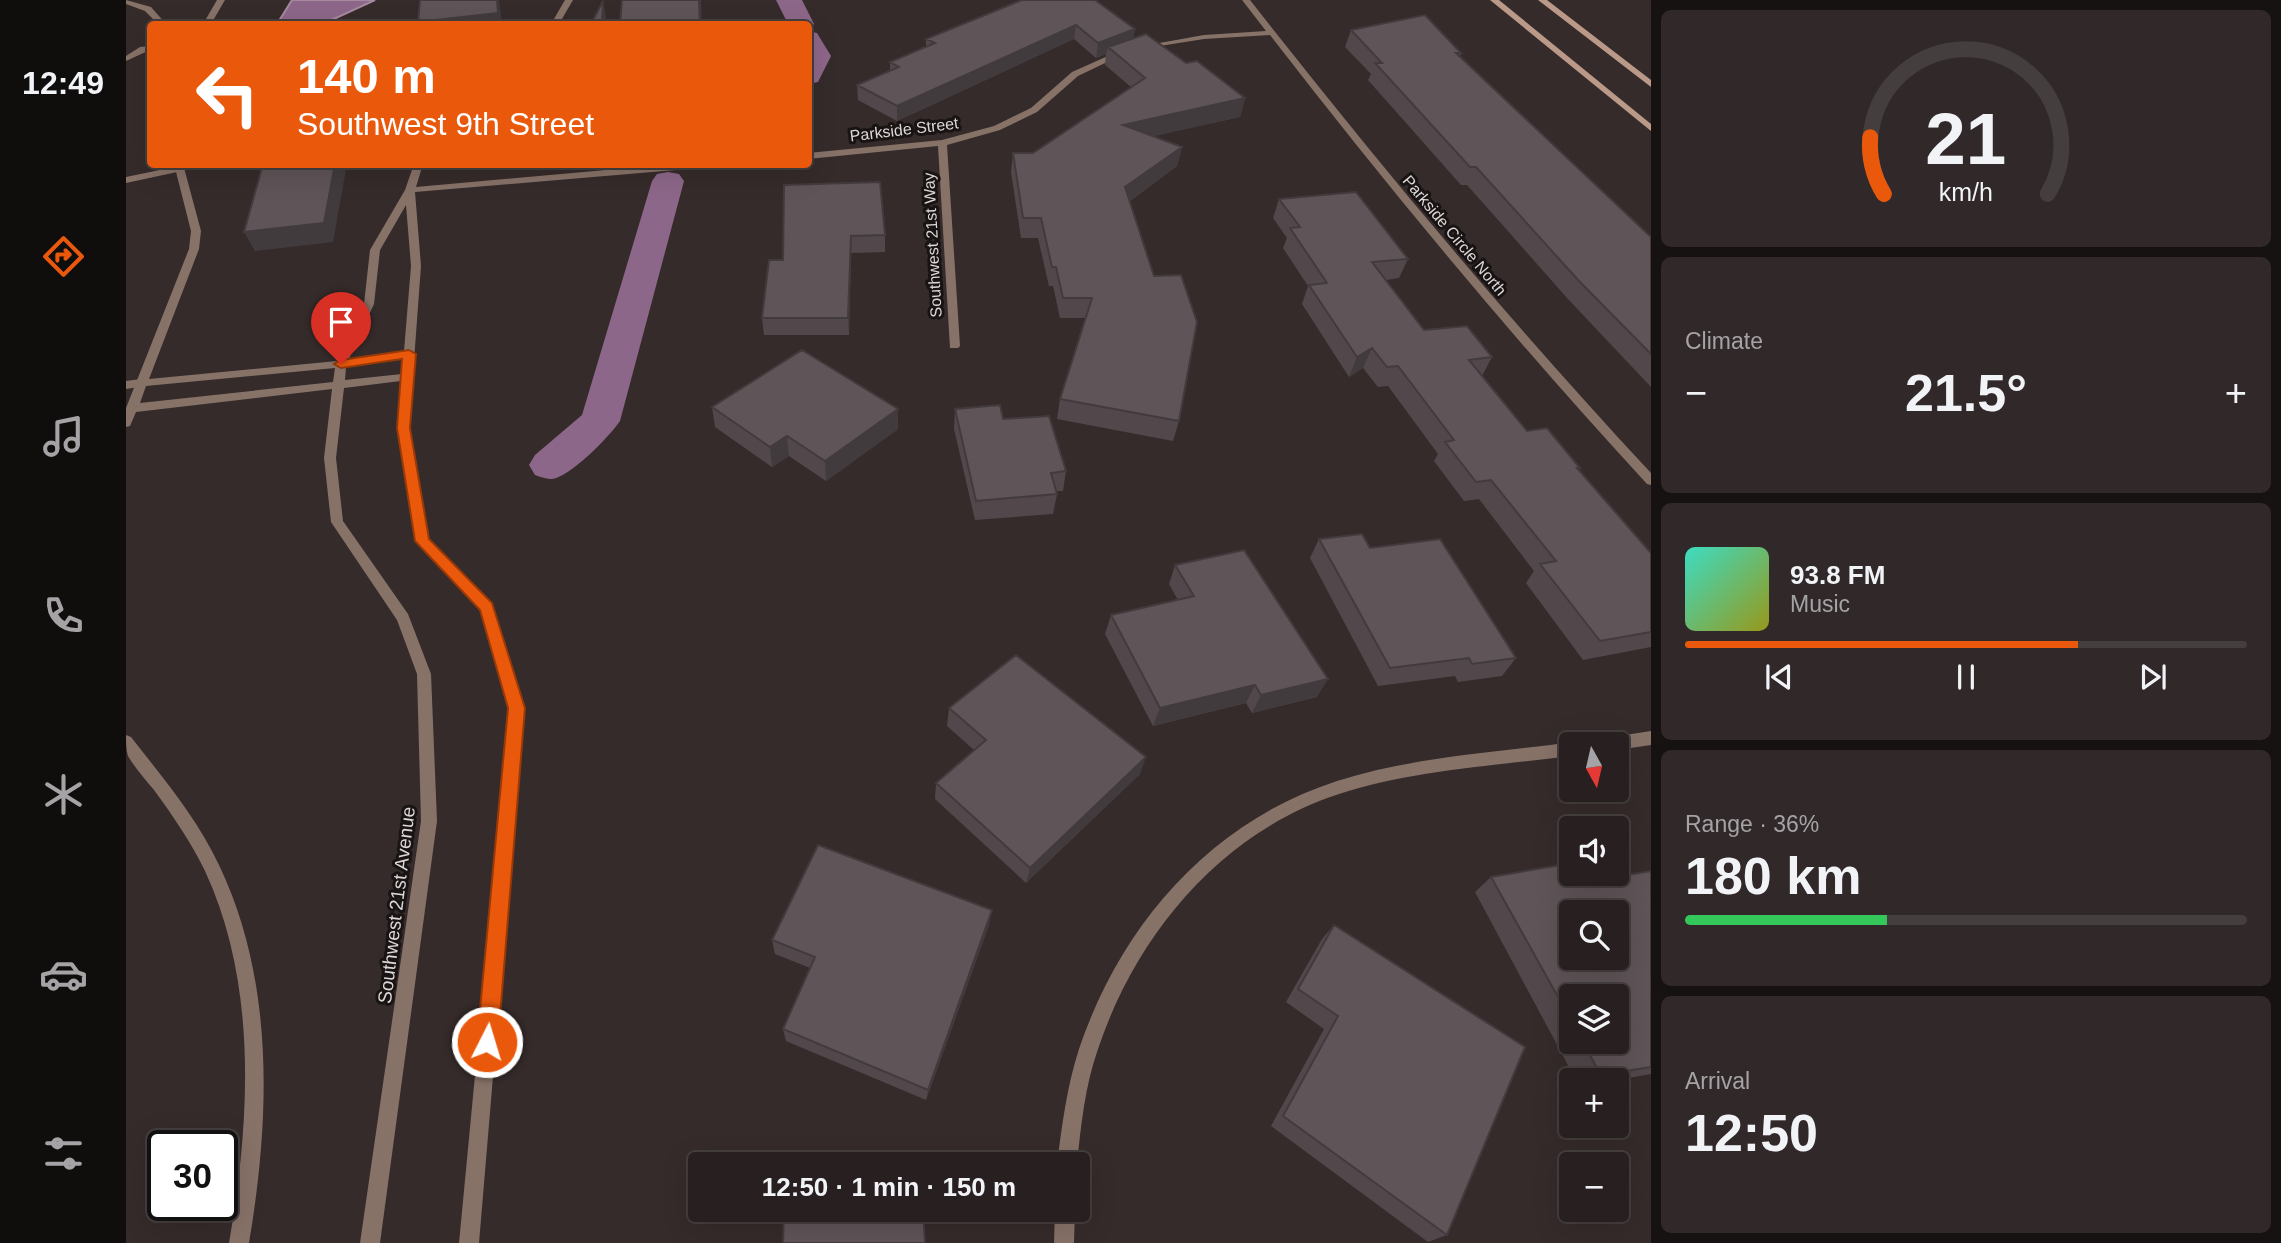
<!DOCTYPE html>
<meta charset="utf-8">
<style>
body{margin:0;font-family:Helvetica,sans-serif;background:#302829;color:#f1f3f6;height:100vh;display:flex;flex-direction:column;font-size:26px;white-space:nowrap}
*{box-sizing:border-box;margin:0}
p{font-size:23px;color:#a5a3a5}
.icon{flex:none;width:38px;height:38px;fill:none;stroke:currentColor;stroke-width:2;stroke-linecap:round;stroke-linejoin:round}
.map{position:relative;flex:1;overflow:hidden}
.drawer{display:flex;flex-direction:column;gap:10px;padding:10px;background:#161212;width:630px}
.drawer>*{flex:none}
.hud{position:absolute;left:21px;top:21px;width:665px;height:147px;border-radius:7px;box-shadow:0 7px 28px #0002,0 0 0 2px #443e3e;background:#ea580c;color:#fff;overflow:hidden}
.needle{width:46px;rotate:172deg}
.tools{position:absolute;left:1433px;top:732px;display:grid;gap:14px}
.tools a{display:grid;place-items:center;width:70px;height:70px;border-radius:7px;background:#282020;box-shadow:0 7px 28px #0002,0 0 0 2px #443e3e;font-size:35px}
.speed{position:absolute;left:21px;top:1130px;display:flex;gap:14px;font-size:35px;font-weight:700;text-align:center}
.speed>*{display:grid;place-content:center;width:91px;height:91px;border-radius:50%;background:#282020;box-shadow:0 7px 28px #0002,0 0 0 2px #443e3e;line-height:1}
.speed .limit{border:4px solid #111;border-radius:10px;background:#fff;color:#111}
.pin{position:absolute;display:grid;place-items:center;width:60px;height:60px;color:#fff;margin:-72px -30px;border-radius:50% 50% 50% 0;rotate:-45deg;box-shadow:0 0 7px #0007}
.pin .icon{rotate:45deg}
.me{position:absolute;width:77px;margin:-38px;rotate:5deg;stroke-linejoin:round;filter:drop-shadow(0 0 5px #0008)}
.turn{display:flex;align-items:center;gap:24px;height:147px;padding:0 35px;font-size:32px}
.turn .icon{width:91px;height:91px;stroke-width:2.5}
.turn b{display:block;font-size:49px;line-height:60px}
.big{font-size:52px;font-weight:800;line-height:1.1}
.drawer .card{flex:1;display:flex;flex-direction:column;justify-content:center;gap:10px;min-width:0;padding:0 24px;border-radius:10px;background:#302829}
.drawer .dial{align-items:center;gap:0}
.dial svg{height:182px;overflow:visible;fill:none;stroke:#443e3e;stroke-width:7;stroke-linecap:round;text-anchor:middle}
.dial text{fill:#f1f3f6;stroke:none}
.song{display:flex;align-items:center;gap:21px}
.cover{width:84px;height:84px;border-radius:10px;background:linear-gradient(135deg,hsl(170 70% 55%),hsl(60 70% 35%))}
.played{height:7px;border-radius:4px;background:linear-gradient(90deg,#ea580c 70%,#443e3e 70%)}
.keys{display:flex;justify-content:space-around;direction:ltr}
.heat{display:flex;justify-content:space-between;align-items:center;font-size:38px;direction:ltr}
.charge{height:10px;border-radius:5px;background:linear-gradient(90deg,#34c759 36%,#443e3e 0)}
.trip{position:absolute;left:562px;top:1152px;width:402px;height:70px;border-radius:7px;background:#282020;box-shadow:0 7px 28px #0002,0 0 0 2px #443e3e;font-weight:800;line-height:70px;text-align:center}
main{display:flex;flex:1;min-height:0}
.tab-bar{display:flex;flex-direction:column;width:126px;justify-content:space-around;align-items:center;background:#100d0d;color:#a5a3a5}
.tab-bar .icon{width:49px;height:49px}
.tab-bar .on{color:#ea580c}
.tab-bar b{font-size:32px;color:#f1f3f6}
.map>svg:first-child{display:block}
.water{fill:#8d6789;stroke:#a589a0;stroke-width:2}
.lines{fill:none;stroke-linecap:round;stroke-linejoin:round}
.canal{fill:#8d6789;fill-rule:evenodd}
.lane{fill:#877268;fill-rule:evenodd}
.street{fill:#877268;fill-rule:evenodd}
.secondary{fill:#ba9989;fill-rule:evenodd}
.wall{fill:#52484c;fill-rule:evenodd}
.shaded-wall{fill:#423b3e}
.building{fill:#5f5458;stroke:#423b3e;stroke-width:2;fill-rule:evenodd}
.route{fill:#ea580c;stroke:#983908;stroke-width:2}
.labels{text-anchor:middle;stroke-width:6;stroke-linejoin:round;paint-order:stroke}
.far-street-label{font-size:16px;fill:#ded7d7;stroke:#191414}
.street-label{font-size:19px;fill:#ded7d7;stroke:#191414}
</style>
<main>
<nav class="tab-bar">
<b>12:49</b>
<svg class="icon on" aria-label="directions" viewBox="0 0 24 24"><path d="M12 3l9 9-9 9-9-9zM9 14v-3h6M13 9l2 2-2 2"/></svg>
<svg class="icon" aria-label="music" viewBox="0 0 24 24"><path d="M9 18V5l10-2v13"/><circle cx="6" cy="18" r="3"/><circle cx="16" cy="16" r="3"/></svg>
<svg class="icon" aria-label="phone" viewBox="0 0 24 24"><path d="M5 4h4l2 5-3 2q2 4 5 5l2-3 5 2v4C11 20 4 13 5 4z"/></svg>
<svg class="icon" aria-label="climate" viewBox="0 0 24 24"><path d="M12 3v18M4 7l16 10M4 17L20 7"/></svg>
<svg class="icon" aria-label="car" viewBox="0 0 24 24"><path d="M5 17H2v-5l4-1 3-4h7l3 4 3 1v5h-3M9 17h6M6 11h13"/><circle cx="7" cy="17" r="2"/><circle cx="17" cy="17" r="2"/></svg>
<svg class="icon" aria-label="filters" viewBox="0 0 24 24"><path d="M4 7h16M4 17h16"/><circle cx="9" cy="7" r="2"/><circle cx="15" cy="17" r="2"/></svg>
</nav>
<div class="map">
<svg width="1525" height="1243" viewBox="0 0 1525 1243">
<rect width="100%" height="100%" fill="#352b2a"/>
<!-- water -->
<path class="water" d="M166 0H249L197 24H151Z"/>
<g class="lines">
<!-- canal -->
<path class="canal" d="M650 0H676L688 24 684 30 682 24H662Z
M682 31 691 33 705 56 692 82 682 84Z
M542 172 553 174 558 181 494 421C484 436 444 477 426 479 421 479 414 477 409 475L403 465 409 455 456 415 526 181 531 174Z"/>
<!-- lane -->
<path class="lane" d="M0 0 25 7 40 24H32L19 11 0 4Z
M24 46V50L0 61V56L14 47Z
M53 166 58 169 56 171 0 183V177Z
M15 379 21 383 19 386 0 389V381Z"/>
<!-- street -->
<path class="street" d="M91 0H99L85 24H77Z
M439 0H447L433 24H425Z
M1116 0H1124C1252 163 1384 322 1525 473V485L1521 484C1388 340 1264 190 1144 35L1078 39 1015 49 1011 47 1078 35 1140 31Z
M993 51 1000 53 952 76 911 112 874 130 821 145 834 346 832 348H824L812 146 682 159V153L816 140 868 126 905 108 946 72Z
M48 164H57L75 231 73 249 23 379 211 361 238 304 244 250 279 190 288 164H297L290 187 547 164H589L585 167 289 192 295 266 283 428 302 539 366 603 398 708 353 1243H333L384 708 355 609 289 541 271 428 275 381 218 388 210 458 217 521 282 614 305 674 311 821 254 1243H234L295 821 291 674 271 620 205 522 198 458 206 389 10 412 4 426 0 427V408L63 249 65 231ZM280 205 285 266 278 351 223 359 248 304 254 250ZM277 358 276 374 219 380 220 367ZM209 368 207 382 14 403 20 386Z
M1525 731V745L1491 750V744H1478L1481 739 1486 737Z
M0 735 5 737C37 778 71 818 93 865 149 982 144 1119 123 1243H103C124 1122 132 985 79 871 65 842 47 816 28 790 19 779 9 768 2 756 0 750 0 742 0 735Z
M1446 742 1450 744H1446V756C1367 766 1285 770 1210 795 1094 834 1010 935 972 1049 959 1086 955 1125 951 1164H931C936 1125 941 1086 953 1049 995 925 1084 822 1211 781 1286 757 1368 753 1446 742Z
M929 1209H949L948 1243H928Z"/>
<!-- secondary -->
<path class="secondary" d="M1364 0H1373L1525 124V131Z
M1412 0H1421L1525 80V87Z"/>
</g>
<!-- wall -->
<path class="wall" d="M896 0 1009 29 1007 38 1060 63 1119 98 1114 117 1027 136 1056 147 1051 166 1004 201 1053 421 1047 441 931 419 934 399 960 318H934L927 286H923L912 238H895L885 172 887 153H907L1005 87 979 65 980 54 970 58 948 39 771 121 732 100 731 85 764 71V62L800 47V39Z
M1225 30 1335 53 1334 57 1525 237V387L1442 299 1341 185H1335L1242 80 1245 74 1219 47Z
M658 185 759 235V252L725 253 723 335H638L636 318 657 260Z
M1153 199 1282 259 1273 278 1260 280 1298 330 1366 357 1356 376 1401 431 1454 468 1453 470 1525 553V647L1457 660 1400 583 1408 571 1353 499 1338 501 1308 461 1312 454 1262 386 1252 387 1237 368 1223 377 1176 304 1182 286 1157 248 1161 238 1147 218Z
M586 407 772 429 700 481 663 456 646 467 589 427Z
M829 409 877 419 940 471 937 491H930L931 494 927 514 849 520 828 429Z
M1193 539 1244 548 1390 658 1376 676 1332 682 1329 676 1252 686 1184 558Z
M1049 565 1191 697 1126 713 1120 703 1027 726 979 634 985 615 1052 600 1043 584Z
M823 708 1014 774 900 883 809 799 810 783 848 750 821 726Z
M1525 871V1074L1491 1080H1450L1349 892 1365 877 1465 881ZM1446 996 1491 1041H1446Z
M863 925 800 1100 660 1041 657 1029 684 968 649 954 646 940Z
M1208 925 1321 1235 1302 1242 1145 1126 1198 1029 1160 1002 1196 939Z"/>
<!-- shaded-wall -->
<path class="shaded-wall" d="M371 0H373L376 24H293L292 22Z
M573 0H575L576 24H574Z
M477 1 480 17V24H476Z
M950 25 948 39 771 121V106Z
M1009 29 1006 44 982 47 980 54 970 58 972 43Z
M1119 98 1114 117 993 144 997 125Z
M1056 147 1051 166 995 207 999 187Z
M209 164H221L207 242 129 251 118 232Z
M725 236V253L723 335 722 318Z
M1246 348 1237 368 1223 377 1231 357Z
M772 409V429L700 481 699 461Z
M661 436 663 456 646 467 644 447Z
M1202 679 1191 697 1126 713 1135 695Z
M1129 685 1120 703 1027 726 1034 708Z
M1020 757 1014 774 900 883 904 868Z
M866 910 863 925 800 1100 802 1090Z"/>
<!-- building -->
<path class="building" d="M294 0H371L372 13 292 22Z
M496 0H573L574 24H494Z
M896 0H969L1009 29 972 43 950 25 771 106 731 85 773 67 764 62 809 43 800 39Z
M477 1 476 24H465Z
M1299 15 1335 53H1330L1525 237V354L1453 281 1350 167H1344L1249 63H1256L1225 30Z
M1020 34 1060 63 1071 61 1119 98 997 125 1056 147 999 187 1028 276 1055 275 1071 322 1053 421 934 399 966 298H937L930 267H926L915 218H897L887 153H907L1019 78 982 47Z
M137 164H209L198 223 118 232Z
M754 182 759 235 725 236 722 318H636L643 260H657L658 185Z
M1230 192 1282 259 1246 262 1298 330 1341 326 1366 357 1343 360 1401 431 1421 428 1454 468H1451L1525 553V632L1474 641 1414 564 1430 561 1365 480 1350 482 1319 442 1328 440 1272 366 1261 367 1246 348 1231 357 1183 285 1201 283 1164 228 1174 227 1153 199Z
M676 350 772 409 699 461 661 436 644 447 586 407Z
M874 405 877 419 923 416 940 471 925 473 931 494 850 501 829 409Z
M1236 534 1244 548 1314 539 1390 658 1346 664 1343 658 1264 668 1193 539Z
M1118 550 1202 679 1135 695 1129 685 1034 708 985 615 1068 596 1049 565Z
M890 655 1020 757 904 868 810 783 860 740 823 708Z
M692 845 866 910 802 1090 657 1029 689 957 646 940Z
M1446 863V873H1461L1465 881 1525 871V1067L1475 1075 1456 1041H1491V996H1446V1022L1365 877ZM1446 912H1491V957H1446Z
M1208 925 1399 1047 1321 1235 1157 1116 1212 1016 1172 989Z
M658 1209H797L799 1243H657Z"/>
<!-- route -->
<path class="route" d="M283 350 290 354 284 428 303 539 366 603 399 708 372 1042 369 1049 361 1052 354 1049 351 1042 382 708 354 610 289 541 271 428 276 359 215 368 208 364 215 360Z"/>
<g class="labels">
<!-- far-street labels -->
<g class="far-street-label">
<text transform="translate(778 129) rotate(-7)" y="6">Parkside Street</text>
<text transform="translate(1329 235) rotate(50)" y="6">Parkside Circle North</text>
<text transform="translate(806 245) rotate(-93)" y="6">Southwest 21st Way</text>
</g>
<!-- street labels -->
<g class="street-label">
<text transform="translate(270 905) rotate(-83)" y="7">Southwest 21st Avenue</text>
</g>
</g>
</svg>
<div class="tools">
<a><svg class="needle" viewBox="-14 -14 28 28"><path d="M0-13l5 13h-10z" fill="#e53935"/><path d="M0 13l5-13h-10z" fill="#a5a3a5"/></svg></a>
<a><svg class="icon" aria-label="sound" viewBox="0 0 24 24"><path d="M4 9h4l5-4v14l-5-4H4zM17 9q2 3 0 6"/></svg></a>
<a><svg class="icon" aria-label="search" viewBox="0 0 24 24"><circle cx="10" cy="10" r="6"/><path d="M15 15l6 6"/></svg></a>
<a><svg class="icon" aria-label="layers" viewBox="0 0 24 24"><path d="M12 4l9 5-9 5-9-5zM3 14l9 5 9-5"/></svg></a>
<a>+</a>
<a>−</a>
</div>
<div class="speed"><div class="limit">30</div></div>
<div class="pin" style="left:215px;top:364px;background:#d93025"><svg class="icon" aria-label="arrive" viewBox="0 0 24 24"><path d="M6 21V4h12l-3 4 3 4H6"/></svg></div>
<svg class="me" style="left:361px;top:1042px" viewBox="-20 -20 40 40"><circle r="17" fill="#ea580c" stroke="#fff" stroke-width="3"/><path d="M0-11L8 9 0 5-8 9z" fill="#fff"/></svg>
<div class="trip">12:50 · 1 min · 150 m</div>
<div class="hud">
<div class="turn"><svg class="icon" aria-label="left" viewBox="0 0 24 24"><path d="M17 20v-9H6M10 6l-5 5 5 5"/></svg><div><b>140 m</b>Southwest 9th Street</div></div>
</div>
</div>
<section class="drawer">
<div class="card dial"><svg viewBox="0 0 100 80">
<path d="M14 69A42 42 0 1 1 86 69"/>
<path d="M14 69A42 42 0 0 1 8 44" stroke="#ea580c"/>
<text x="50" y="56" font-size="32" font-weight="700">21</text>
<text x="50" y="72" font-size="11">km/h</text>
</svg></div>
<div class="card"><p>Climate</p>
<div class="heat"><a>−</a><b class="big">21.5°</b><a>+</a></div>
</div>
<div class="card">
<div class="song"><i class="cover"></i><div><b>93.8 FM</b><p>Music</p></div></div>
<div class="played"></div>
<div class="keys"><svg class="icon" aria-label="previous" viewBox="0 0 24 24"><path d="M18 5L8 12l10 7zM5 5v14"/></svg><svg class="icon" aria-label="pause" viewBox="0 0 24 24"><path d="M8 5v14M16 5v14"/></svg><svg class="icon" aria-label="next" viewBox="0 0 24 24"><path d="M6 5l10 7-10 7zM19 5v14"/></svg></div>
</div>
<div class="card"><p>Range · 36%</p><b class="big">180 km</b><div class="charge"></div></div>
<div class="card"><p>Arrival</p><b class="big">12:50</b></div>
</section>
</main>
